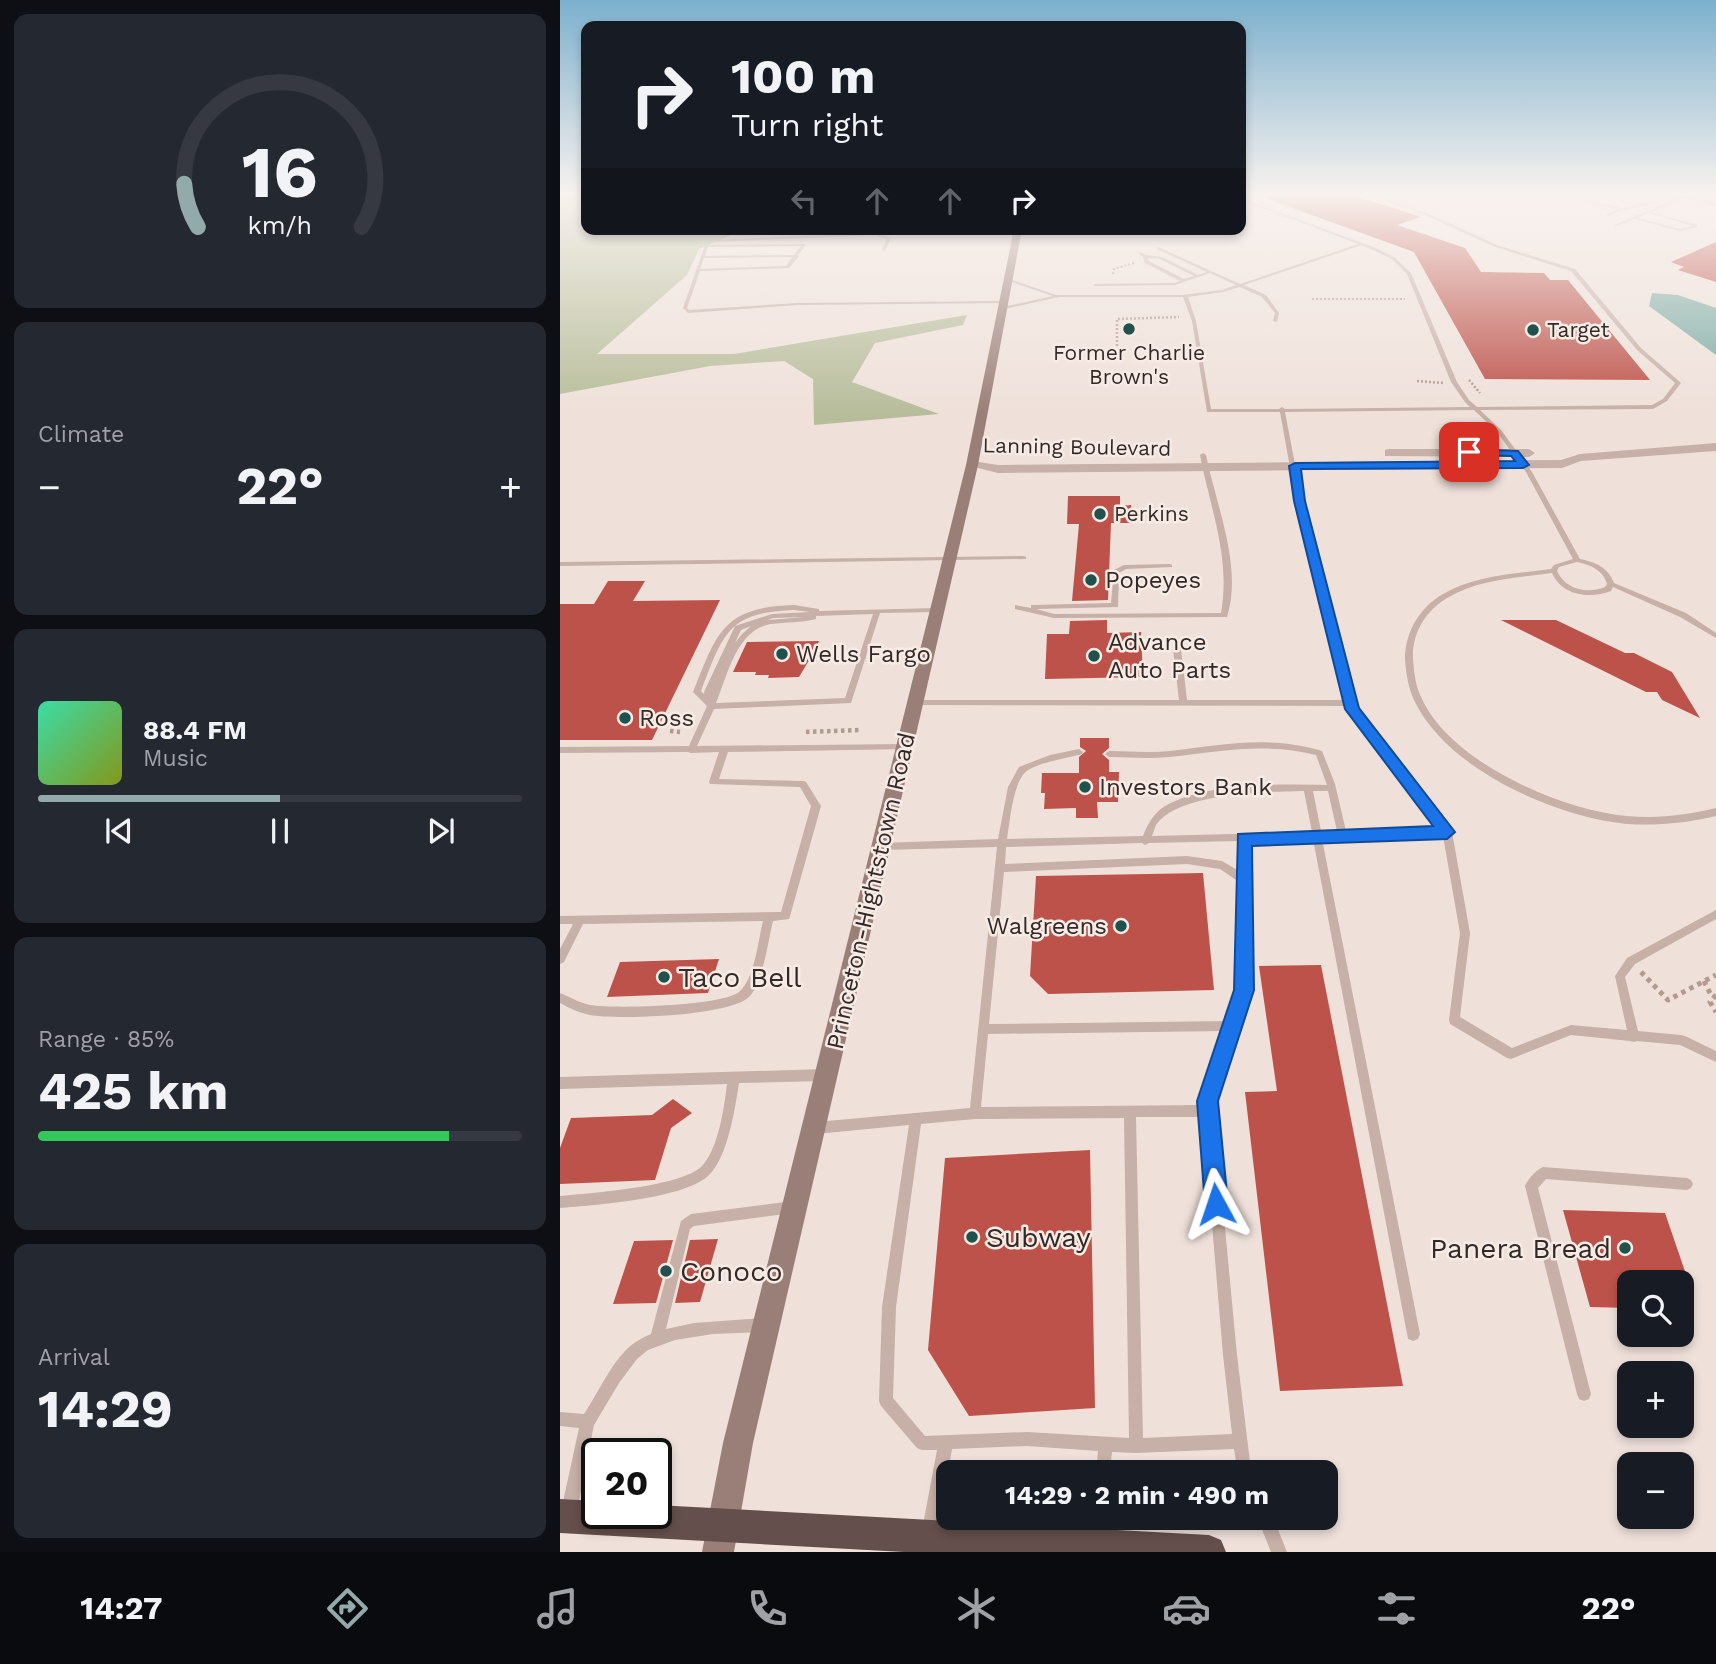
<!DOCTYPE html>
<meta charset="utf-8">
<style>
body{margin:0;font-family:"Work Sans",sans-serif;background:#242831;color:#f1f3f6;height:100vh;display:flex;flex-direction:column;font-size:26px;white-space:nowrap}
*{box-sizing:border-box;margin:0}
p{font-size:23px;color:#9ea1a6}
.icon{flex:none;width:38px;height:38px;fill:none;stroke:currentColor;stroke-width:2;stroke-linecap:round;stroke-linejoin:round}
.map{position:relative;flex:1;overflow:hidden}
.sheet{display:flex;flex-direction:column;gap:14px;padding:14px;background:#0d0f14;width:560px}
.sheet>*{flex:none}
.top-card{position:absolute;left:21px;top:21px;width:665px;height:214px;border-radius:14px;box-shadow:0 4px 10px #0003;background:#171b24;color:#f1f3f6;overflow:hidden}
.controls{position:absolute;left:1057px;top:1270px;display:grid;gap:14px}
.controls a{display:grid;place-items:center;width:77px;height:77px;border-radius:14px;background:#171b24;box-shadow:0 4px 10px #0003;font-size:35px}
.speed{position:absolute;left:21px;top:1438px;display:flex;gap:14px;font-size:35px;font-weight:700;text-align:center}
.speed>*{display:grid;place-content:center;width:91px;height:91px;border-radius:50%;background:#171b24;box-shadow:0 4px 10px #0003;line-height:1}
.speed .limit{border:4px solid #111;border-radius:10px;background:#fff;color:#111}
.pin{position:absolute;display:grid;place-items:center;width:60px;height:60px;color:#fff;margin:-30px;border-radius:14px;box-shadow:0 4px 10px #0006}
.me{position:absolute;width:77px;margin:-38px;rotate:355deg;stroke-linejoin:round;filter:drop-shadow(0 0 5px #0008)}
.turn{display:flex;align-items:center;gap:24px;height:147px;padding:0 35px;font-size:32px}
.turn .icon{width:91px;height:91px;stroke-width:2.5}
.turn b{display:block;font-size:49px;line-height:60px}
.lanes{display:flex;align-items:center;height:66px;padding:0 35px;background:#0003;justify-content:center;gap:35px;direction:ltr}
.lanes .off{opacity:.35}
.big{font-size:52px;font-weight:700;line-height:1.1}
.sheet .tile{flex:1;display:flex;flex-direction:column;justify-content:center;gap:10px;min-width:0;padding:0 24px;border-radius:14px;background:#242831}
.sheet .dial{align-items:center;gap:0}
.dial svg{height:182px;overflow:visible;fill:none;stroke:#363941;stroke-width:7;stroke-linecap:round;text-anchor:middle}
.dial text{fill:#f1f3f6;stroke:none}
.song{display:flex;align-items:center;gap:21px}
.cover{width:84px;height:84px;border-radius:10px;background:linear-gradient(135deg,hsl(160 70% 55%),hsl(70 70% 35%))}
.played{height:7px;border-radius:4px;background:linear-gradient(90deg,#93aaaa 50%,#363941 50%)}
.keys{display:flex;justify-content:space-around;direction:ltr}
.heat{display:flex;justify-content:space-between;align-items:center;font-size:38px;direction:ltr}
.charge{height:10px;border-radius:5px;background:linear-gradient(90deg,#34c759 85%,#363941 0)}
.trip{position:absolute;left:376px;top:1460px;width:402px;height:70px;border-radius:14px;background:#171b24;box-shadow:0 4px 10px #0003;font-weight:700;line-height:70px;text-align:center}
.menu{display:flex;height:112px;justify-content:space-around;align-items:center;background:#090b0e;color:#9ea1a6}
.menu .icon{width:49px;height:49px}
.menu .active{color:#93aaaa}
.menu b{font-size:32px;color:#f1f3f6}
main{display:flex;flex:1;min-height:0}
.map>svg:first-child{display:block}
.green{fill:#b7bd9b}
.water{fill:#7baaa4}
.building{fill:#bd524a}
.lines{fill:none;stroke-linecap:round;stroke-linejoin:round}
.path-far3{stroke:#b29a91;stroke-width:2;stroke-dasharray:2 2;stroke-linecap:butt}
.path-far2{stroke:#b29a91;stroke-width:2.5;stroke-dasharray:2 2;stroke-linecap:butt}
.path-far1{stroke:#b29a91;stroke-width:4.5;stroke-dasharray:3.5 3.5;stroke-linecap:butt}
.path{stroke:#b29a91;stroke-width:5;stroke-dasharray:4.5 4.5;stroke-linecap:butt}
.service{fill:#c6b0a7;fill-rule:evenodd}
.minor{fill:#c6b0a7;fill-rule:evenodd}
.tertiary{fill:#c6b0a7;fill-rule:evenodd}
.secondary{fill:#9a7f78;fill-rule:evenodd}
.trunk{fill:#644f4c;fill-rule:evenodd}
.route{fill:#1a73e8;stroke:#114b97;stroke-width:2}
.poi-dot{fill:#20514c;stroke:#f7ece5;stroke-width:2.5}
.labels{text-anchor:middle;stroke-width:5;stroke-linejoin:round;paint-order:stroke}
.far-poi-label{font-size:21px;fill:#332927;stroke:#f7ece5;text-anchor:start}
.far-street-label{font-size:21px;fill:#332927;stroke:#f7ece5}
.poi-label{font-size:24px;fill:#332927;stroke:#f7ece5;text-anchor:start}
.street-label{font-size:24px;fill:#332927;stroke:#f7ece5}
.near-poi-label{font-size:28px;fill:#332927;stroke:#f7ece5;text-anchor:start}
</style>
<main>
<section class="sheet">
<div class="tile dial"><svg viewBox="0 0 100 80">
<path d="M14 69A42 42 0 1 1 86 69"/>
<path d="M14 69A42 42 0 0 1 8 50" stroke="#93aaaa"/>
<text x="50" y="56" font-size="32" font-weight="700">16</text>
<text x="50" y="72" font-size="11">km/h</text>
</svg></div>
<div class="tile"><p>Climate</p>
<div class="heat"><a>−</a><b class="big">22°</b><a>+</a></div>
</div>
<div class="tile">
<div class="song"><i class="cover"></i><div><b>88.4 FM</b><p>Music</p></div></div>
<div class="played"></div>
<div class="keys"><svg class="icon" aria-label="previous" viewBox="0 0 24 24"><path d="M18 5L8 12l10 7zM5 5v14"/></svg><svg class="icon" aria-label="pause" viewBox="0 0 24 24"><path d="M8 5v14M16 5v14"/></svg><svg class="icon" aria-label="next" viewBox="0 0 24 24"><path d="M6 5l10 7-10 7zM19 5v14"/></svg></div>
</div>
<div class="tile"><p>Range · 85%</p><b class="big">425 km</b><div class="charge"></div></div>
<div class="tile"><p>Arrival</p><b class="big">14:29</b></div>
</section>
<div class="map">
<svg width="1156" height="1552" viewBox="0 0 1156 1552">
<rect width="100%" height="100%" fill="#efe1da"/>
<!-- green -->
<path class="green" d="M0 196H26V229H186L139 249 127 275 37 354H174L407 315 403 325 315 343 292 382 379 414 254 425 253 379 224 361 150 366 0 394Z"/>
<!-- water -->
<path class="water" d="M1092 293 1118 295 1156 308V355L1089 306Z"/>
<!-- building -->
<path class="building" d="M700 196H796L861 217 837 225 905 248 921 272 984 273 990 280H1008L1090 380 925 379 854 252Z
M1156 242V282L1118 270 1124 267 1111 262Z
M508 496H560V506L571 505 572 523H551L548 600 512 601 519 524H507Z
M48 581H85L73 601 160 600 92 740H0V604H34Z
M547 620V633L581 632 583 677 485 679 487 634H509L510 621Z
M941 620H996L1065 653H1074L1112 672 1140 718 1102 700 1097 692H1086Z
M259 641 252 662H248L239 677 208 678 209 675H195L196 672H173L187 642Z
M520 738H549V748L542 754 549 760V772H559L558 802H537L538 818H516V808L484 809 485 793H481L482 773H519V757L526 751 520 747Z
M643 873 654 990 488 994 470 976 476 876Z
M159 959 148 993 47 997 60 962Z
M761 965 843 1386 720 1391 685 1092 717 1091 699 966Z
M113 1099 132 1113 111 1128 95 1180 0 1184V1148L11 1118 92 1115Z
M530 1150 535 1408 409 1416 368 1350 385 1158Z
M1003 1210 1105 1213 1129 1283H1069V1308L1030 1307Z
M158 1239 140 1302 115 1303 130 1240Z
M113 1240 96 1303 53 1304 74 1241Z"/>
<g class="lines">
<!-- path-far3 -->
<path class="path-far3" d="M553 274 554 269 574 263
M752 299H845"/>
<!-- path-far2 -->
<path class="path-far2" d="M557 346V319L619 317
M909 380 920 393
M857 381 883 383"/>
<!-- path-far1 -->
<path class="path-far1" d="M110 731 120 732
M246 732 301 730"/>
<!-- path -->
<path class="path" d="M1081 972 1108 1000 1156 975
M1144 981 1152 997
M1156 995 1150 1002 1156 1012"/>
<!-- service -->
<path class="service" d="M813 196H817L867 213 937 245 1015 269 1081 348 1120 382 1121 383 1107 401 1093 409 920 410 941 430 972 472 1020 559C1035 562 1048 567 1054 583L1126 613 1156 633V638L1120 617 1053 587 1051 591C1030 599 1002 596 992 573 957 578 920 579 889 597 867 609 852 632 853 658 854 672 855 685 862 699 891 762 1000 810 1067 816 1097 819 1126 815 1156 808V816C1126 823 1097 826 1067 824 995 817 886 769 854 700 848 687 846 673 845 659 845 632 860 607 883 594 916 575 955 574 991 569L994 565 1013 559 966 472 937 432 914 410 725 412 742 501 796 708 892 832 910 933 900 1017 952 1048 1011 1025 1067 1030 1055 976 1067 958 1156 910V919L1075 964 1065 977 1078 1031 1121 1035 1125 1036 1156 1051V1062L1120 1045 1077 1041 1074 1042 1070 1041 1011 1035 951 1059 947 1058 890 1024 889 1020 900 933 883 836 786 838 783 840 780 838 762 839 860 1334 858 1339 853 1341 848 1339 753 839 689 841V991L653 1101 677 1355 690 1462 694 1472H679L676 1462 674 1449 576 1453 552 1452 550 1472H536L538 1451 467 1446 392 1449 378 1530 375 1535 370 1538 365 1535 362 1530 377 1450H362L357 1448 321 1406 319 1401 322 1307 349 1125 256 1134 252 1132 250 1128 252 1124 256 1122 410 1108 437 847 322 850 319 849 317 846 319 843 438 839 448 787 459 767 490 755 519 749 523 752 522 754C504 759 484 761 468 770 453 779 450 822 447 839L583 836C588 823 594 813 605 806 647 782 720 784 767 785L756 755C704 742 660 752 609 757 589 759 569 757 549 757L545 754 549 751C569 751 589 753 610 751 665 745 707 735 762 751L775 784 786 831 879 828 789 711 787 706 353 705 352 703 353 701 356 700H619L613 649 617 646 621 649 627 700H786L736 501 720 412H647L632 321 623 297H499L445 309 443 308V307L493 296 448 281 452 280 496 295H622L662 290 676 285 650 273 615 285 535 286 533 285 535 284 615 283 620 281 585 263 583 257 578 253 580 252 586 255 602 257 638 275 647 272 597 249 598 247 680 284 798 244 681 200V198L816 248 834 257 851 273 897 382 909 400 917 407 1092 405 1103 399 1115 383 1077 350 1011 271 935 247 865 215ZM802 245 832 259 847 274 891 382 905 402 910 407 725 409 722 407 719 409H651L636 321 628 297 663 292 680 287 702 297 715 313 713 321 717 322 719 313 706 295 684 285ZM588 258 600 259 634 276 624 279 589 261ZM1017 562C1031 565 1043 570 1047 584L1045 587C1027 594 1006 590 997 571L999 567ZM744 791 752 832 592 836C593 834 595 827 596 825 618 792 708 792 744 791ZM753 791H768L777 831H761ZM679 841V871L662 861 627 856 445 864 446 847 582 843 585 845 589 843ZM627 864 660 869 679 882V991L669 1021 429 1024 444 872ZM665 1031 641 1101 642 1105 421 1107 428 1034ZM576 1117H643L663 1355 672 1434 583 1438ZM564 1118 569 1438 467 1432 365 1436 333 1398 336 1307 361 1124 415 1119Z
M1122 196 1125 197 1092 212 1137 225V227L1120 231 1074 219 1057 226 1054 225ZM1089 213 1132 226 1120 229 1078 218Z
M1026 200 1063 208 1098 201 1100 202 1063 210 1046 217 1045 215 1059 209 1026 202Z
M315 233 331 238 325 251 322 250 327 239 315 235 153 242 151 241 153 240Z
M244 244 246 245 238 255 239 256 229 268 140 271 127 308 129 310 237 303 446 301 448 302 446 303 237 305 128 313 123 308 145 245ZM241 246 234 255 145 256 148 247ZM232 257 226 266 140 269 144 258Z
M643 453 646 455C656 505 683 567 667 617L494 618 455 609V605L471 608V605H474L551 603 554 570 564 565 610 564 612 565V567L566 569 559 573 558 607 476 609 494 614 661 613C671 558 650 508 640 455Z
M464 556 466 557V559L0 566V562Z
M234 605 259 609V611L377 608 381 610 377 612 320 613 291 703 154 709 137 746 346 744 349 745 350 747 349 749 168 752 159 779 243 781 246 782 261 806 230 916 229 919 213 921C208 941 203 983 189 997 170 1016 58 1020 30 1015 20 1013 9 1008 0 1003V993C10 997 20 1003 30 1005 54 1009 162 1006 179 992 195 979 198 940 203 921L23 924 4 962 0 964V949L13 924H0V916L221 912 251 806 240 787 150 784 149 782 159 752 131 753 128 752 0 753V747L129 746 147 706 133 692C157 632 163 607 234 605ZM234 610 250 612 212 614 175 626 144 692V694L141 691C163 635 167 612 234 610ZM313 614 285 698 156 703C168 675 176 630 211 624 226 622 241 623 256 619V616ZM245 617 208 620 213 618ZM191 626 182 634 175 643 181 630Z
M264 1069 268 1071 270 1075 268 1079 264 1081 179 1083C175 1109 168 1155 150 1174 127 1199 34 1205 0 1208V1196C31 1193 121 1187 142 1166 159 1147 164 1108 167 1084L0 1089V1077Z
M983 1167 1127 1178 1131 1180 1133 1184 1131 1188 1127 1190 986 1179 978 1188 1031 1394 1029 1399 1024 1401 1019 1399 1017 1394 965 1186C968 1179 976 1170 983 1167Z
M233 1201 237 1203 239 1207 237 1211 233 1213 134 1226 130 1229 106 1329 134 1323 203 1318 208 1320 210 1325 208 1330 203 1332 153 1334 115 1340 88 1350 77 1359 59 1383 34 1425 17 1511 14 1516 9 1519 4 1516 1 1511 19 1428 0 1426V1412L24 1414C38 1393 49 1367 67 1349 74 1342 82 1338 91 1334L121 1221 131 1214Z
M529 1517H545L542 1540 539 1545 534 1548 529 1545 526 1540Z
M697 1517H713L727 1552H711Z"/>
<!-- minor -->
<path class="minor" d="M1114 196H1125L1156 203V207Z
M1156 443V451L1021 461 1002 468 438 473 406 465 412 461 438 465 1001 460 1020 454Z
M829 449H969L975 453 969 457 825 456V450Z"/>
<!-- tertiary -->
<path class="tertiary" d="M66 229H111L0 238V234Z"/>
<!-- secondary -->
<path class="secondary" d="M454 229H462L418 465 193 1443 174 1552H142L163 1443 406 465Z"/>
<!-- trunk -->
<path class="trunk" d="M0 1499 37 1501V1514H96V1505L649 1535 661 1540 666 1552H344L0 1533Z"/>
</g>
<!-- sky -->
<linearGradient id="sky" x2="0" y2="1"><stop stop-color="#7cb0cd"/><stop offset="0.47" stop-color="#f8f2ee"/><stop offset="1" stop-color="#f8f2ee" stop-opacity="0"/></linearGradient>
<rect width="1156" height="413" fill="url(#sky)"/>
<!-- route -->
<path class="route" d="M909 449 958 451 969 465 963 468 741 469 745 501 799 708 895 832 887 839 692 846 694 990 658 1101 668 1204 664 1212 656 1215 648 1212 645 1204 637 1101 674 990 678 834 873 826 785 709 734 501 729 466 735 463 955 461 951 456 906 455 904 452Z"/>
<!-- markers -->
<g class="poi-dot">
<circle cx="569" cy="329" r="7"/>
<circle cx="973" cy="330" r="7"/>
<circle cx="540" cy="514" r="7"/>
<circle cx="531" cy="580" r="7"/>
<circle cx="222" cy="654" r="7"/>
<circle cx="534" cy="656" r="7"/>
<circle cx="65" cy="718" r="7"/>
<circle cx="525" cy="787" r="7"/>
<circle cx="561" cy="926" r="7"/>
<circle cx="104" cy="977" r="7"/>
<circle cx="412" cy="1237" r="7"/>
<circle cx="1065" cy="1248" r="7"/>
<circle cx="106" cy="1271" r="7"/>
</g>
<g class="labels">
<!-- far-poi labels -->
<g class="far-poi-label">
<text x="987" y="337">Target</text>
<text x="569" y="360" text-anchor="middle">Former Charlie<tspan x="569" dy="24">Brown's</tspan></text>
<text x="554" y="521">Perkins</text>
</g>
<!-- far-street labels -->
<g class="far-street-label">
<text transform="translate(517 447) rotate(1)" y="7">Lanning Boulevard</text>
</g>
<!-- poi labels -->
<g class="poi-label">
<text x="545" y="588">Popeyes</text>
<text x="548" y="650">Advance<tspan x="548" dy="28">Auto Parts</tspan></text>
<text x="236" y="662">Wells Fargo</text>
<text x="79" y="726">Ross</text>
<text x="539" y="795">Investors Bank</text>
<text x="547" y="934" text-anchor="end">Walgreens</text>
</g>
<!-- street labels -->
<g class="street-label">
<text transform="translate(311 891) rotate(-77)" y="8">Princeton-Hightstown Road</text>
</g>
<!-- near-poi labels -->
<g class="near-poi-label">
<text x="118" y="987">Taco Bell</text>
<text x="426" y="1247">Subway</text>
<text x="1051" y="1258" text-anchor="end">Panera Bread</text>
<text x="120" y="1281">Conoco</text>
</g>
</g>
</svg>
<div class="controls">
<a><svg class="icon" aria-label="search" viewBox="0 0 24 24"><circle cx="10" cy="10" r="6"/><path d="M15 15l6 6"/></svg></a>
<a>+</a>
<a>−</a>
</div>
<div class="speed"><div class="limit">20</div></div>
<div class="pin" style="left:909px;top:452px;background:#d93025"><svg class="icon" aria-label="arrive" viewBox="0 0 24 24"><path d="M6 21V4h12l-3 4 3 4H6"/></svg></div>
<svg class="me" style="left:656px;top:1204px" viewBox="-20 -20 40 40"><path d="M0-17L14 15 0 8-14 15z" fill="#1a73e8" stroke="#fff" stroke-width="4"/></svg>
<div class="trip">14:29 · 2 min · 490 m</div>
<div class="top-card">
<div class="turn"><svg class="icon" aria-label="right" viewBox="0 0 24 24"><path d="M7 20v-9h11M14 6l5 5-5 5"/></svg><div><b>100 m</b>Turn right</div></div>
<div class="lanes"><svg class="icon off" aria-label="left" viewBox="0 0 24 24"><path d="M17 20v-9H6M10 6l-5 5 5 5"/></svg><svg class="icon off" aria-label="ahead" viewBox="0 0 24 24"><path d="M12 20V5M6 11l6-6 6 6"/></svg><svg class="icon off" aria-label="ahead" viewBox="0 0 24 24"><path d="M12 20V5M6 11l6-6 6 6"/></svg><svg class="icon" aria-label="right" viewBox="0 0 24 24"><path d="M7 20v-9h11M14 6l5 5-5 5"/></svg></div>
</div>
</div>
</main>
<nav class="menu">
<b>14:27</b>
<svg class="icon active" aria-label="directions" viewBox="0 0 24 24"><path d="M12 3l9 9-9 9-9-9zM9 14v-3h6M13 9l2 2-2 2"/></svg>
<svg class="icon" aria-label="music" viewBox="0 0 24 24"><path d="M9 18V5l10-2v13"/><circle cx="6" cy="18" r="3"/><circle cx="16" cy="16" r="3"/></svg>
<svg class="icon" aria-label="phone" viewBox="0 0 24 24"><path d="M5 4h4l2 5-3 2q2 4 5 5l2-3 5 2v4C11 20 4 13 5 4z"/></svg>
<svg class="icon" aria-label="climate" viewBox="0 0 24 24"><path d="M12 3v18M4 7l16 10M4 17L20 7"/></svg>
<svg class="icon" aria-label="car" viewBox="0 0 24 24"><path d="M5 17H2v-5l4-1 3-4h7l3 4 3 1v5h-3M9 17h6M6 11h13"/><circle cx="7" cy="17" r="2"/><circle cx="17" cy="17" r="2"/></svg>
<svg class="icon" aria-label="filters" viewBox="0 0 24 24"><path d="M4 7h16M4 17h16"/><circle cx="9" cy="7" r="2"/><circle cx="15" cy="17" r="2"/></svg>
<b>22°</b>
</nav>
